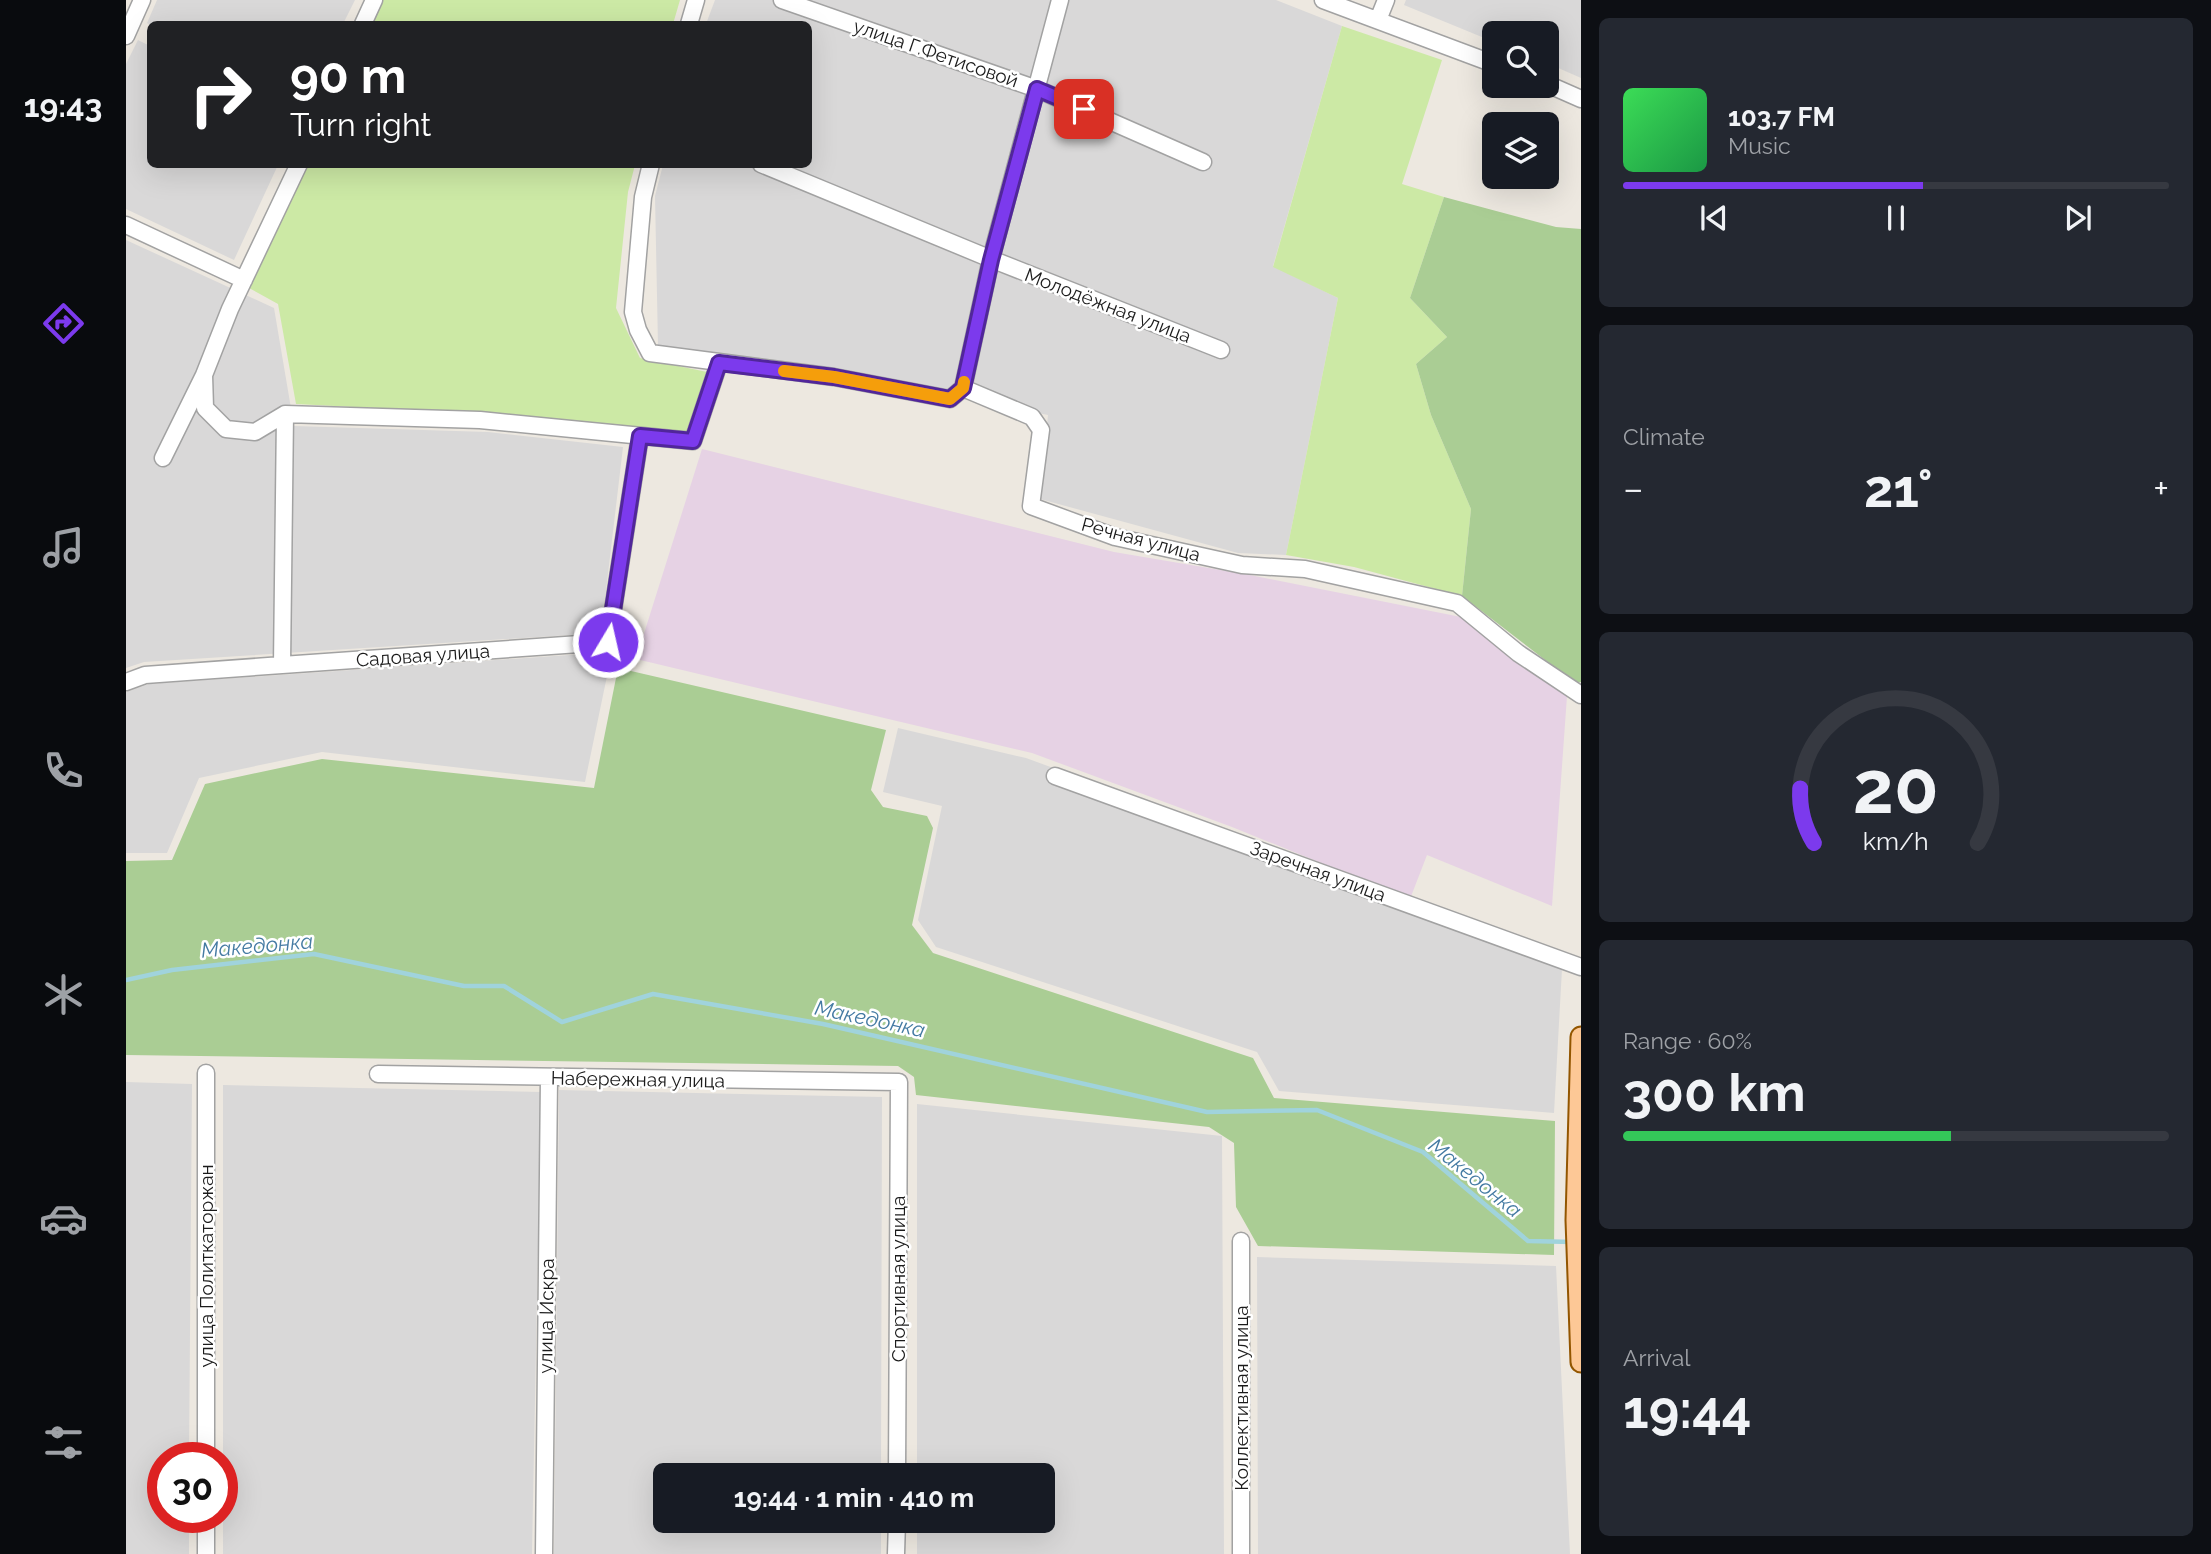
<!DOCTYPE html>
<meta charset="utf-8">
<style>
body{margin:0;font-family:Raleway,sans-serif;background:#242831;color:#f1f3f6;height:100vh;display:flex;flex-direction:column;font-size:26px;white-space:nowrap}
*{box-sizing:border-box;margin:0}
p{font-size:23px;color:#9ea1a6}
.icon{flex:none;width:38px;height:38px;fill:none;stroke:currentColor;stroke-width:2;stroke-linecap:round;stroke-linejoin:round}
.map{position:relative;flex:1;overflow:hidden}
.details{display:flex;flex-direction:column;gap:18px;padding:18px;background:#0d0f14;width:630px}
.details>*{flex:none}
.banner{position:absolute;left:21px;top:21px;width:665px;height:147px;border-radius:10px;box-shadow:0 7px 28px #0002;background:#202124;color:#fff;overflow:hidden}
.buttons{position:absolute;left:1356px;top:21px;display:grid;gap:14px}
.buttons a{display:grid;place-items:center;width:77px;height:77px;border-radius:10px;background:#171b24;box-shadow:0 7px 28px #0002;font-size:35px}
.speed{position:absolute;left:21px;top:1442px;display:flex;gap:14px;font-size:35px;font-weight:700;text-align:center}
.speed>*{display:grid;place-content:center;width:91px;height:91px;border-radius:50%;background:#171b24;box-shadow:0 7px 28px #0002;line-height:1}
.speed .limit{border:10px solid #d22;background:#fff;color:#111}
.pin{position:absolute;display:grid;place-items:center;width:60px;height:60px;color:#fff;margin:-30px;border-radius:14px;box-shadow:0 4px 10px #0006}
.me{position:absolute;width:77px;margin:-38px;rotate:9deg;stroke-linejoin:round;filter:drop-shadow(0 0 5px #0008)}
.turn{display:flex;align-items:center;gap:24px;height:147px;padding:0 28px;font-size:32px}
.turn .icon{width:91px;height:91px;stroke-width:2.5}
.turn b{display:block;font-size:49px;line-height:60px}
.big{font-size:52px;font-weight:700;line-height:1.1}
.details .tile{flex:1;display:flex;flex-direction:column;justify-content:center;gap:10px;min-width:0;padding:0 24px;border-radius:10px;background:#242831}
.details .dial{align-items:center;gap:0}
.dial svg{height:182px;overflow:visible;fill:none;stroke:#363941;stroke-width:7;stroke-linecap:round;text-anchor:middle}
.dial text{fill:#f1f3f6;stroke:none}
.song{display:flex;align-items:center;gap:21px}
.cover{width:84px;height:84px;border-radius:10px;background:linear-gradient(135deg,hsl(130 70% 55%),hsl(140 70% 35%))}
.played{height:7px;border-radius:4px;background:linear-gradient(90deg,#7c3aed 55%,#363941 55%)}
.keys{display:flex;justify-content:space-around;direction:ltr}
.heat{display:flex;justify-content:space-between;align-items:center;font-size:38px;direction:ltr}
.charge{height:10px;border-radius:5px;background:linear-gradient(90deg,#34c759 60%,#363941 0)}
.trip{position:absolute;left:527px;top:1463px;width:402px;height:70px;border-radius:10px;background:#171b24;box-shadow:0 7px 28px #0002;font-weight:700;line-height:70px;text-align:center}
main{display:flex;flex:1;min-height:0}
.tab-bar{display:flex;flex-direction:column;width:126px;justify-content:space-around;align-items:center;background:#090b0e;color:#9ea1a6}
.tab-bar .icon{width:49px;height:49px}
.tab-bar .selected{color:#7c3aed}
.tab-bar b{font-size:32px;color:#f1f3f6}
.map>svg:first-child{display:block}
.residential{fill:#d9d8d8}
.industrial{fill:#e6d2e4}
.grass{fill:#cce9a5}
.forest{fill:#aacd94}
.lines{fill:none;stroke-linecap:round;stroke-linejoin:round}
.stream{stroke:#a0d3dc;stroke-width:4.5}
.minor-casing{stroke:#a2a2a2;stroke-width:19}
.major-casing{stroke:#935600;stroke-width:23}
.minor{stroke:#fff;stroke-width:16}
.major{stroke:#fdc896;stroke-width:19}
.route-casing{stroke:#51269a;stroke-width:18}
.route{stroke:#7c3aed;stroke-width:12}
.slow{stroke:#f59e0b;stroke-width:12}
.labels{text-anchor:middle;stroke-width:5;stroke-linejoin:round;paint-order:stroke}
.street-label{font-size:19px;fill:#1b1b1b;stroke:#fff}
.water-label{font-size:21px;font-style:italic;fill:#457ba3;stroke:#fff}
</style>
<main>
<nav class="tab-bar">
<b>19:43</b>
<svg class="icon selected" aria-label="directions" viewBox="0 0 24 24"><path d="M12 3l9 9-9 9-9-9zM9 14v-3h6M13 9l2 2-2 2"/></svg>
<svg class="icon" aria-label="music" viewBox="0 0 24 24"><path d="M9 18V5l10-2v13"/><circle cx="6" cy="18" r="3"/><circle cx="16" cy="16" r="3"/></svg>
<svg class="icon" aria-label="phone" viewBox="0 0 24 24"><path d="M5 4h4l2 5-3 2q2 4 5 5l2-3 5 2v4C11 20 4 13 5 4z"/></svg>
<svg class="icon" aria-label="climate" viewBox="0 0 24 24"><path d="M12 3v18M4 7l16 10M4 17L20 7"/></svg>
<svg class="icon" aria-label="car" viewBox="0 0 24 24"><path d="M5 17H2v-5l4-1 3-4h7l3 4 3 1v5h-3M9 17h6M6 11h13"/><circle cx="7" cy="17" r="2"/><circle cx="17" cy="17" r="2"/></svg>
<svg class="icon" aria-label="filters" viewBox="0 0 24 24"><path d="M4 7h16M4 17h16"/><circle cx="9" cy="7" r="2"/><circle cx="15" cy="17" r="2"/></svg>
</nav>
<div class="map">
<svg width="1455" height="1554" viewBox="0 0 1455 1554">
<rect width="100%" height="100%" fill="#ede8e0"/>
<!-- residential -->
<path class="residential" d="M31 0H229L217 24 24 25 21 23Z
M589 0H1150L1216 26 1147 266 1212 298 1160 555 1112 553 914 499 922 415 822 395 532 345 529 196 537 165 682 164V24H580Z
M1280 0H1455V78L1421 63V33H1368V42L1278 5Z
M12 40 24 46V164L152 165 108 260 0 209V64Z
M0 240 148 308 168 426 362 432 497 447 475 633 18 662 0 668Z
M486 652 459 782 196 752 73 778 41 853H0V692L23 684Z
M772 728 900 758 1105 833 1436 969 1428 1113 1153 1091 1131 1052 810 947 792 920 816 806 757 792Z
M0 1082 66 1084 63 1458H37V1517H63V1554H0Z
M97 1085 415 1092 406 1554H97Z
M433 1090 756 1097 755 1475H539V1521H755V1554H428Z
M791 1104 1096 1136 1098 1554H791V1521H917V1475H791Z
M1131 1257 1430 1266 1444 1554H1132Z"/>
<!-- industrial -->
<path class="industrial" d="M576 449 988 552 1124 575 1335 617 1441 696 1426 906 1301 855 1284 899 1106 827 906 753 510 659Z"/>
<!-- grass -->
<path class="grass" d="M256 0H554L547 24H244Z
M1216 26 1316 60 1276 184 1318 197 1284 298 1321 337 1290 364 1305 415 1345 509 1336 596 1228 567 1160 555 1212 298 1147 267Z
M180 165H509L502 192 490 308 514 358 581 372 561 432 402 416 170 404 152 304 123 288Z"/>
<!-- forest -->
<path class="forest" d="M1318 197 1430 227 1455 229V682L1449 683 1336 596 1345 509 1305 415 1290 364 1321 337 1284 298Z
M492 668 760 730 745 790 757 807 801 816 807 828 786 925 807 953 1127 1058 1148 1098 1429 1121 1428 1255 1132 1246 1110 1207 1108 1143 1083 1127 790 1095 788 1077 772 1066 0 1055V861L46 860 79 784 196 759 468 788Z"/>
<g class="lines">
<!-- stream -->
<path class="stream" d="M0 980 46 970 188 954 338 986H378L436 1022 527 994 697 1024 1081 1112 1191 1110 1297 1152 1402 1241 1447 1242"/>
<defs>
<path id="minor" d="M656 0 911 89 1077 162
M1197 0 1368 64
M1252 20 1260 0
M237 24 248 0
M563 24 570 0
M0 36 16 0
M1421 84 1455 99
M525 164 517 197 507 312 512 330 524 353 708 377 824 399 837 388 906 417 915 430 905 506 989 537 1116 565 1179 569 1331 603 1392 653 1455 695
M635 164 865 259 1095 350
M0 225 118 280
M78 375 79 408 100 429 129 432 159 414 354 420 567 441 593 363
M837 388 865 259 934 0
M159 414 156 665 482 642 514 436
M37 458 78 375 104 309 173 164
M0 682 19 675 156 665
M929 776 1455 967
M80 1073V1458
M252 1074 773 1082 771 1475
M1115 1241V1554
M80 1517V1554
M418 1554 423 1078
M770 1554 771 1521"/>
<path id="major" d="M1455 1037 1450 1220 1455 1362"/>
</defs>
<!-- minor casing -->
<use href="#minor" class="minor-casing"/>
<!-- major casing -->
<use href="#major" class="major-casing"/>
<!-- minor -->
<use href="#minor" class="minor"/>
<!-- major -->
<use href="#major" class="major"/>
</g>
<g class="lines">
<defs>
<path id="route" d="M482 642 514 436 567 441 593 363 708 377 824 399 837 388 865 260 911 89 958 109"/>
</defs>
<!-- route casing -->
<use href="#route" class="route-casing"/>
<!-- route -->
<use href="#route" class="route"/>
<!-- slow -->
<path class="slow" d="M658 371 708 377 824 399 837 388 838 382"/>
</g>
<g class="labels">
<!-- street labels -->
<g class="street-label">
<text transform="translate(810 53) rotate(19)" y="7">улица Г.Фетисовой</text>
<text transform="translate(982 305) rotate(21)" y="7">Молодёжная улица</text>
<text transform="translate(1015 539) rotate(15)" y="7">Речная улица</text>
<text transform="translate(297 655) rotate(-4)" y="7">Садовая улица</text>
<text transform="translate(1192 871) rotate(20)" y="7">Заречная улица</text>
<text transform="translate(512 1079) rotate(1)" y="7">Набережная улица</text>
<text transform="translate(80 1266) rotate(-90)" y="7">улица Политкаторжан</text>
<text transform="translate(772 1279) rotate(-90)" y="7">Спортивная улица</text>
<text transform="translate(420 1316) rotate(-89)" y="7">улица Искра</text>
<text transform="translate(1115 1398) rotate(-90)" y="7">Коллективная улица</text>
</g>
<!-- water labels -->
<g class="water-label">
<text transform="translate(131 946) rotate(-5)" y="7">Македонка</text>
<text transform="translate(744 1019) rotate(12)" y="7">Македонка</text>
<text transform="translate(1349 1178) rotate(39)" y="7">Македонка</text>
</g>
</g>
</svg>
<div class="buttons">
<a><svg class="icon" aria-label="search" viewBox="0 0 24 24"><circle cx="10" cy="10" r="6"/><path d="M15 15l6 6"/></svg></a>
<a><svg class="icon" aria-label="layers" viewBox="0 0 24 24"><path d="M12 4l9 5-9 5-9-5zM3 14l9 5 9-5"/></svg></a>
</div>
<div class="speed"><div class="limit">30</div></div>
<div class="pin" style="left:958px;top:109px;background:#d93025"><svg class="icon" aria-label="arrive" viewBox="0 0 24 24"><path d="M6 21V4h12l-3 4 3 4H6"/></svg></div>
<svg class="me" style="left:482px;top:642px" viewBox="-20 -20 40 40"><circle r="17" fill="#7c3aed" stroke="#fff" stroke-width="3"/><path d="M0-11L8 9 0 5-8 9z" fill="#fff"/></svg>
<div class="trip">19:44 · 1 min · 410 m</div>
<div class="banner">
<div class="turn"><svg class="icon" aria-label="right" viewBox="0 0 24 24"><path d="M7 20v-9h11M14 6l5 5-5 5"/></svg><div><b>90 m</b>Turn right</div></div>
</div>
</div>
<section class="details">
<div class="tile">
<div class="song"><i class="cover"></i><div><b>103.7 FM</b><p>Music</p></div></div>
<div class="played"></div>
<div class="keys"><svg class="icon" aria-label="previous" viewBox="0 0 24 24"><path d="M18 5L8 12l10 7zM5 5v14"/></svg><svg class="icon" aria-label="pause" viewBox="0 0 24 24"><path d="M8 5v14M16 5v14"/></svg><svg class="icon" aria-label="next" viewBox="0 0 24 24"><path d="M6 5l10 7-10 7zM19 5v14"/></svg></div>
</div>
<div class="tile"><p>Climate</p>
<div class="heat"><a>−</a><b class="big">21°</b><a>+</a></div>
</div>
<div class="tile dial"><svg viewBox="0 0 100 80">
<path d="M14 69A42 42 0 1 1 86 69"/>
<path d="M14 69A42 42 0 0 1 8 45" stroke="#7c3aed"/>
<text x="50" y="56" font-size="32" font-weight="700">20</text>
<text x="50" y="72" font-size="11">km/h</text>
</svg></div>
<div class="tile"><p>Range · 60%</p><b class="big">300 km</b><div class="charge"></div></div>
<div class="tile"><p>Arrival</p><b class="big">19:44</b></div>
</section>
</main>
